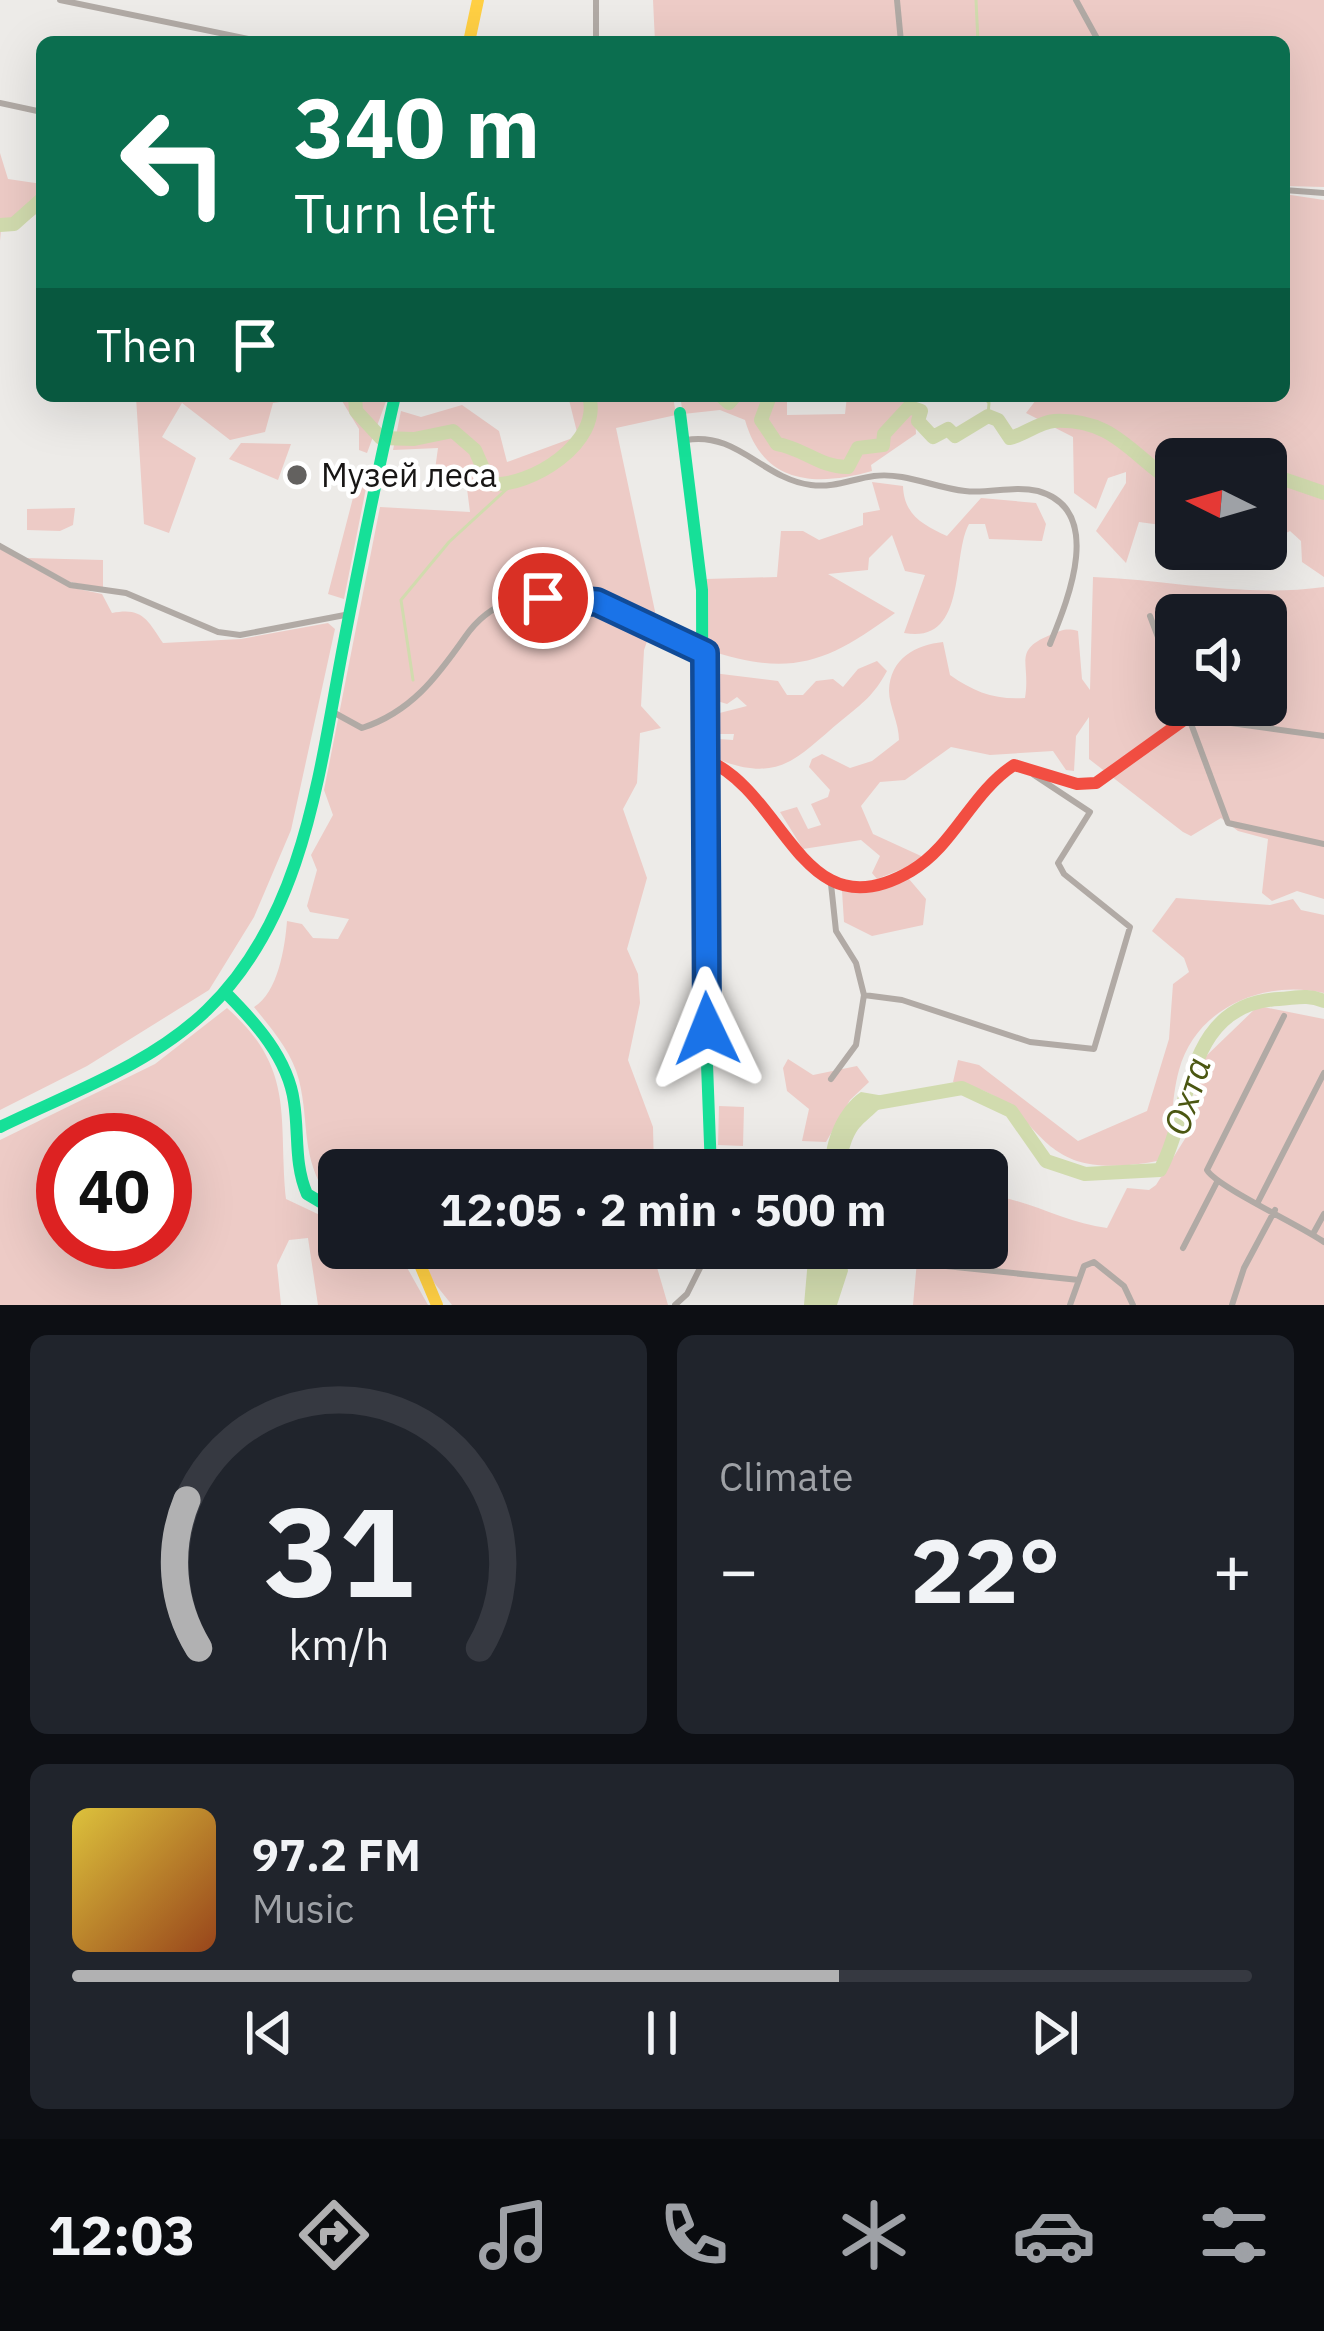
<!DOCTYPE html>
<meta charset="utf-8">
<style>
body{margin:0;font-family:"IBM Plex Sans",sans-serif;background:#20242c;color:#f1f3f6;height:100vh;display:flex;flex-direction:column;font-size:45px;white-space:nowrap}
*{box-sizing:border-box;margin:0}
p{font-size:39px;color:#9ea1a6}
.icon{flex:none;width:66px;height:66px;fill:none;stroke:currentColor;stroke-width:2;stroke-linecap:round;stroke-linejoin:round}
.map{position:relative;height:1305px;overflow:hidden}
.panel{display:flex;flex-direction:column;gap:30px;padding:30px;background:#0d0f14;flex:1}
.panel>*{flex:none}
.banner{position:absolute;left:36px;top:36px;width:1254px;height:366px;border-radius:18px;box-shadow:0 12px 48px #0002;background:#0b6e4f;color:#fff;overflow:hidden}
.needle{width:78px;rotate:275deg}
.buttons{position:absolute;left:1155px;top:438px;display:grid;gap:24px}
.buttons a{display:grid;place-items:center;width:132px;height:132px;border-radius:18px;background:#171b24;box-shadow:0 12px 48px #0002;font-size:60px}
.speed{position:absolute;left:36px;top:1113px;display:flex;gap:24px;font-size:60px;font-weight:700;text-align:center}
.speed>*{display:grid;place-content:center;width:156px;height:156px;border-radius:50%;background:#171b24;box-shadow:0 12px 48px #0002;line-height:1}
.speed .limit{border:18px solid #d22;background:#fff;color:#111}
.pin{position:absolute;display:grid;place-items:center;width:102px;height:102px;color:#fff;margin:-51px;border:6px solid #fff;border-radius:50%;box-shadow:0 3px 12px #0007}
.me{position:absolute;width:132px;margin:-66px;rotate:358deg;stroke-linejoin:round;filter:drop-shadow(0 0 9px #0008)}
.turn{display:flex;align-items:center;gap:42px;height:252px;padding:0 60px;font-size:54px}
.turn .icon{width:156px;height:156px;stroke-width:2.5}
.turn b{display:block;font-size:84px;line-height:102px}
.then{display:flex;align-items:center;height:114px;padding:0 60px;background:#0003;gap:24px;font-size:45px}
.big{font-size:90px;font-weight:700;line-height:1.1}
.panel .tile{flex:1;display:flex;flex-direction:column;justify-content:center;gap:18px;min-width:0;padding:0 42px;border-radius:18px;background:#20242c}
.panel .dial{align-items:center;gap:0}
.dial svg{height:312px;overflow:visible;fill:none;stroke:#363941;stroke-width:7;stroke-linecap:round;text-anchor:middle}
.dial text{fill:#f1f3f6;stroke:none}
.song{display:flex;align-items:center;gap:36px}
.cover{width:144px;height:144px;border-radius:18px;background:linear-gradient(135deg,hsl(50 70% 55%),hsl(20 70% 35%))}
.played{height:12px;border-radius:6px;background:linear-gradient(90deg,#b1b1b2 65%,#363941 65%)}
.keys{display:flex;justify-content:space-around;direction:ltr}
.heat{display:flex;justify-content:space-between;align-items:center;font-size:66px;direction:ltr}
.panel .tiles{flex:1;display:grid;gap:30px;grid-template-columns:1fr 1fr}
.tile:last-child{grid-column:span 2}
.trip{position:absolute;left:318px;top:1149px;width:690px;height:120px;border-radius:18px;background:#171b24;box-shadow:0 12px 48px #0002;font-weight:700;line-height:120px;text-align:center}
.tabs{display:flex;height:192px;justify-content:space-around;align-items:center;background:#090b0e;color:#9ea1a6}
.tabs .icon{width:84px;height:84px}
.tabs .on{color:#b1b1b2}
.tabs b{font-size:54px;color:#f1f3f6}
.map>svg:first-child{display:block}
.green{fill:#edcbc6;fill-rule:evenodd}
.water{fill:#d1dbae}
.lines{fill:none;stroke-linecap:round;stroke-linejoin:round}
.stream{stroke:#d1dbae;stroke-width:3}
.river{stroke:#d1dbae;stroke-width:14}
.street{stroke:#b1aaa5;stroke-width:6}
.fast{stroke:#16e098;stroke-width:12}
.slow{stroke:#ffcf43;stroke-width:12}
.jam{stroke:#f24e42;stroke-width:12}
.route-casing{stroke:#114b97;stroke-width:30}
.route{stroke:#1a73e8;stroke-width:21}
.poi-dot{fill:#63615f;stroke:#fff;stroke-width:4.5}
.labels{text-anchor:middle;stroke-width:9;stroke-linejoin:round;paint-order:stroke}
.poi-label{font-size:33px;fill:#181615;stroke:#fff;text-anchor:start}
.water-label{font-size:36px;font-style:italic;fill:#4b5712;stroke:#fff}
</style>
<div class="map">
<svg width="1324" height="1305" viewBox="0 0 1324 1305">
<rect width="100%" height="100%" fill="#edebe8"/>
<!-- green -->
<path class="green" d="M653 0H1324V187L1284 186V42H655Z
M0 153 8 179 42 184V210L18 227 1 230 0 241Z
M1284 194 1324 200V577L1302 562 1301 541 1290 531 1268 542 1263 567 1238 549H1266V459H1176V527L1139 522 1126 563 1096 531 1126 483V472L1108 478 1096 509 1074 493 1073 437 1026 413 1039 396H1284Z
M321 396 273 403 265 432 230 440 182 403 162 437 196 458 169 533 144 524 136 397Z
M339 396H388L367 453 359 450V429Z
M568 396H673L676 415 616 428 656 616 644 650 641 706 661 728 640 733 637 783 623 809 647 878 627 949 638 974 640 1003 628 1060 653 1127 654 1170H339V1202L328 1198C300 1154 310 1126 299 1080 292 1052 271 1028 254 1007 278 993 285 947 287 921L302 924 313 938 338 939 349 919 310 912 307 906 317 870 311 855 333 815 324 790 380 507 470 512 466 481 434 477 438 448 393 450 401 411 421 417 462 405 499 431 507 462 578 436Z
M680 396H787V415L845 414 847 396H904L915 411 916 434 871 465 872 471C815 487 763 484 745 420L720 410 683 414Z
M241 443 291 444 278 480 229 459Z
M361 467 369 473 344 599 328 594Z
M872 482 903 486C904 515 923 525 947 536L981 498 1036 503 1046 524 1042 541 989 539 985 524H969C951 556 968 645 904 633L925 575 905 571 892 535 869 558 868 570 828 574 895 613C828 662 792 678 708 650L706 579 777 577 781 531H803L819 540 863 525V513L880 510Z
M75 508 73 525 60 531 27 530V509Z
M0 549 69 587 102 594 112 613C142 607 147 619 163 643L241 639 328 623 335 629 291 830 254 917 209 990 87 1066 0 1110Z
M26 558 103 560V588L70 582Z
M1093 577C1170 580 1248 598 1324 587V899L1297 891 1272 901 1262 893 1268 839 1238 831 1221 818 1191 836 1183 832 1089 759V717L1076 736 1074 771 1066 770 1053 751 990 755 951 747 905 780 880 782 861 806 873 834 921 856 922 861 877 879 872 873 880 856 861 840 803 849 780 812 797 807 808 829 821 825 811 804 828 797 830 790 809 767 812 759 822 754 850 768 872 761 899 740C899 723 889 706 889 691 890 658 916 645 943 642L950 675C974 692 995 700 1025 698 1031 662 1012 651 1050 635 1062 630 1066 628 1078 631L1082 679 1090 690ZM1176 615H1266V705H1176Z
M877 661 887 671C874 695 863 703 842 720 797 757 780 785 715 758L719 739 733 740 734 734H696V719L747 706 737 697 727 704 714 700 716 693 706 692 705 672 778 681 787 695H803L816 681 833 679 843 687 858 669Z
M909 879 926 899 923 925 872 936 844 922 842 891 866 892Z
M1176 898 1270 905 1293 899 1301 910 1324 915V993C1265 979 1196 1007 1179 1070 1170 1102 1175 1132 1157 1161 1019 1187 1054 1099 953 1082L958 1060 979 1065 1078 1141 1147 1111 1169 1039 1173 984 1189 972 1184 958 1152 931Z
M1258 1006 1324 1019V1305H913L917 1261 911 1248H987V1195C1028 1199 1065 1223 1107 1228L1127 1188 1149 1190 1156 1185 1188 1134 1202 1060Z
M227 1008C296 1069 278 1117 286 1199L339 1224V1248H396L428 1305H318L308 1238 289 1240 277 1265 281 1305H0V1140L155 1064ZM63 1140H165V1242H63Z
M788 1059 813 1075 857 1066 869 1082 850 1100 826 1142 802 1141 809 1109 787 1091 783 1068Z
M719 1106 744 1107 743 1146 718 1145Z
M421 1248H659L656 1264 668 1305H452L432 1280Z"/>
<!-- water -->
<path class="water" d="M861 1092 890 1097C863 1130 854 1118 845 1170H825C824 1143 837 1108 861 1092Z
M809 1248H844L848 1271 837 1305H804Z"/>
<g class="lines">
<!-- stream -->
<path class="stream" d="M976 0 978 42
M983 396 989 403 988 416
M413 680 401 600 449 542 510 486"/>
<!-- river -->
<path class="river" d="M0 225 14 224 42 199
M355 396 356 411 381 438 414 439 453 431 475 450 490 484C530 488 603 442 589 396
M721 396 729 403 735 396
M770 396 761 420 777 444C803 448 821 468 848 467L858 448 883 445 884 434 909 407 921 411 918 421 933 437 948 429 955 436 988 416 998 420 1010 438C1025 434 1040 422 1054 421 1115 418 1132 457 1176 484
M1266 473 1324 493
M876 1103 962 1088 1011 1111 1046 1161 1085 1174 1160 1170C1193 1109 1183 1004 1279 999 1297 998 1306 994 1324 1001"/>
<!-- street -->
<path class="street" d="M60 0 263 42
M596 0V42
M897 0 901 42
M1076 0 1099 42
M0 103 42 112
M1284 190 1324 193
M686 440C737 431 763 479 811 485 834 488 852 479 874 476 905 472 935 488 965 491 989 494 1013 485 1038 491 1106 510 1067 602 1050 644
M0 546 70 585 126 593 218 632 240 635 350 614
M1150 616 1176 685
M1266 650 1276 601
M1184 705 1228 823 1324 844
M331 711 362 728C411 712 437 677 465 637 524 551 638 623 704 653
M1188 717 1324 736
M1252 726 1256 705
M831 884 836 931 856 963 864 995 856 1045 831 1079
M864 995 902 1000 1030 1042 1094 1049 1130 927 1064 874 1058 863 1090 812 1034 775
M1284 1016 1207 1170C1217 1187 1300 1225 1324 1242
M777 1170 778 1162
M1258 1202 1324 1073
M1313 1234 1324 1214
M1183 1248 1217 1182
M946 1266 1079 1280
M675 1305 687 1294 710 1248
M1070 1305 1084 1266 1094 1262 1124 1286 1133 1305
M1232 1305 1244 1268 1275 1210"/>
<!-- fast -->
<path class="fast" d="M680 413 702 590 703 958 711 1170
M225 992C255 1022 288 1058 294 1102 299 1134 294 1164 307 1194L339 1213
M0 1127C70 1093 150 1065 207 1010 304 917 319 773 343 647 359 563 376 479 395 396"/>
<!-- slow -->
<path class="slow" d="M469 42 478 0
M413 1248 437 1305"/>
<!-- jam -->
<path class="jam" d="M707 760C787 794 802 935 911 871 954 846 971 793 1014 765L1077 784 1096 783 1188 717"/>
</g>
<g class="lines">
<defs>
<path id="route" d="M543 598 597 602 705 653 707 1029"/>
</defs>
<!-- route casing -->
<use href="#route" class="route-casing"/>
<!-- route -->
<use href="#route" class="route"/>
</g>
<!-- markers -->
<circle class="poi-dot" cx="297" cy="475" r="12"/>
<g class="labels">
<!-- poi labels -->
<g class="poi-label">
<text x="321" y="487">Музей леса</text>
</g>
<!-- water labels -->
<g class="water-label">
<text transform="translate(1187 1096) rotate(-72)" y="13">Охта</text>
</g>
</g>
</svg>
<div class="buttons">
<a><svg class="needle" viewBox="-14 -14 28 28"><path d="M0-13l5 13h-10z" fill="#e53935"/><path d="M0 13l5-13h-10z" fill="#9ea1a6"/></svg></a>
<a><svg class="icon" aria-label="sound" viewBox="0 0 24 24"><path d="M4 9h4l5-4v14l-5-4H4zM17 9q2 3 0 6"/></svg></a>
</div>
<div class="speed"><div class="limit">40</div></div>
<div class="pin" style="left:543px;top:598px;background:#d93025"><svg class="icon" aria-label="arrive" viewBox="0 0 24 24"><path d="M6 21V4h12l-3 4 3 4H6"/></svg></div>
<svg class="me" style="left:707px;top:1029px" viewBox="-20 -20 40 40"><path d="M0-17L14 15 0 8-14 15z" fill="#1a73e8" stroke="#fff" stroke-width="4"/></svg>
<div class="trip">12:05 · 2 min · 500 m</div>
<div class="banner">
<div class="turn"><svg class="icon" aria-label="left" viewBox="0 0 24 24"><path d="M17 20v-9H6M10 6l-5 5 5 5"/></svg><div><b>340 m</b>Turn left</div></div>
<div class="then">Then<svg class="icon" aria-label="arrive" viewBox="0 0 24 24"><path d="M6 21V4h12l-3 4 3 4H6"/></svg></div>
</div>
</div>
<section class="panel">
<div class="tiles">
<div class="tile dial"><svg viewBox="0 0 100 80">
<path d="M14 69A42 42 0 1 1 86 69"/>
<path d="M14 69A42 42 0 0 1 11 31" stroke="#b1b1b2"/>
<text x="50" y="56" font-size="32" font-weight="700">31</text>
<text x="50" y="72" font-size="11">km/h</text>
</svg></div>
<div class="tile"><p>Climate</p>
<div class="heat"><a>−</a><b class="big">22°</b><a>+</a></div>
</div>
<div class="tile">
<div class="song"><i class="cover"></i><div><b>97.2 FM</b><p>Music</p></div></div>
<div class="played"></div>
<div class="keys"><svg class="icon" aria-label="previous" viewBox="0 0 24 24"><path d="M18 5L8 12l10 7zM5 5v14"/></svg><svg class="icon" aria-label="pause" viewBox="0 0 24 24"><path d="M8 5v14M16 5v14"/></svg><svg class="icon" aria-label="next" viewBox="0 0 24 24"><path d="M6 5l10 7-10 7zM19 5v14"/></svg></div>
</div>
</div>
</section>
<nav class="tabs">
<b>12:03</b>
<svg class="icon on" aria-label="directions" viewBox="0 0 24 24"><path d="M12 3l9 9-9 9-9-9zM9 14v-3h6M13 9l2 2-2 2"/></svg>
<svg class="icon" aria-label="music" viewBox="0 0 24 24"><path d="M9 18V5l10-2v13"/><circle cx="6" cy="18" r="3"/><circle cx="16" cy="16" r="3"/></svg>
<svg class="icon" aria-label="phone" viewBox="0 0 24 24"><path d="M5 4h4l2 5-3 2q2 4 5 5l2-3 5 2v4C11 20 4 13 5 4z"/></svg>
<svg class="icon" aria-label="climate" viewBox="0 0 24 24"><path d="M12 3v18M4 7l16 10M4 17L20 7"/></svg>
<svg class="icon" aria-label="car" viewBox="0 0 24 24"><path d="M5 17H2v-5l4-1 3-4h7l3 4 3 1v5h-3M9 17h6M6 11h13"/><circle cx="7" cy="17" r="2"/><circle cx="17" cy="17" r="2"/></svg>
<svg class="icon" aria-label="filters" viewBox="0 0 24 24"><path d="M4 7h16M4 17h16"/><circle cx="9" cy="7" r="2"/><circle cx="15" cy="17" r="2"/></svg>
</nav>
